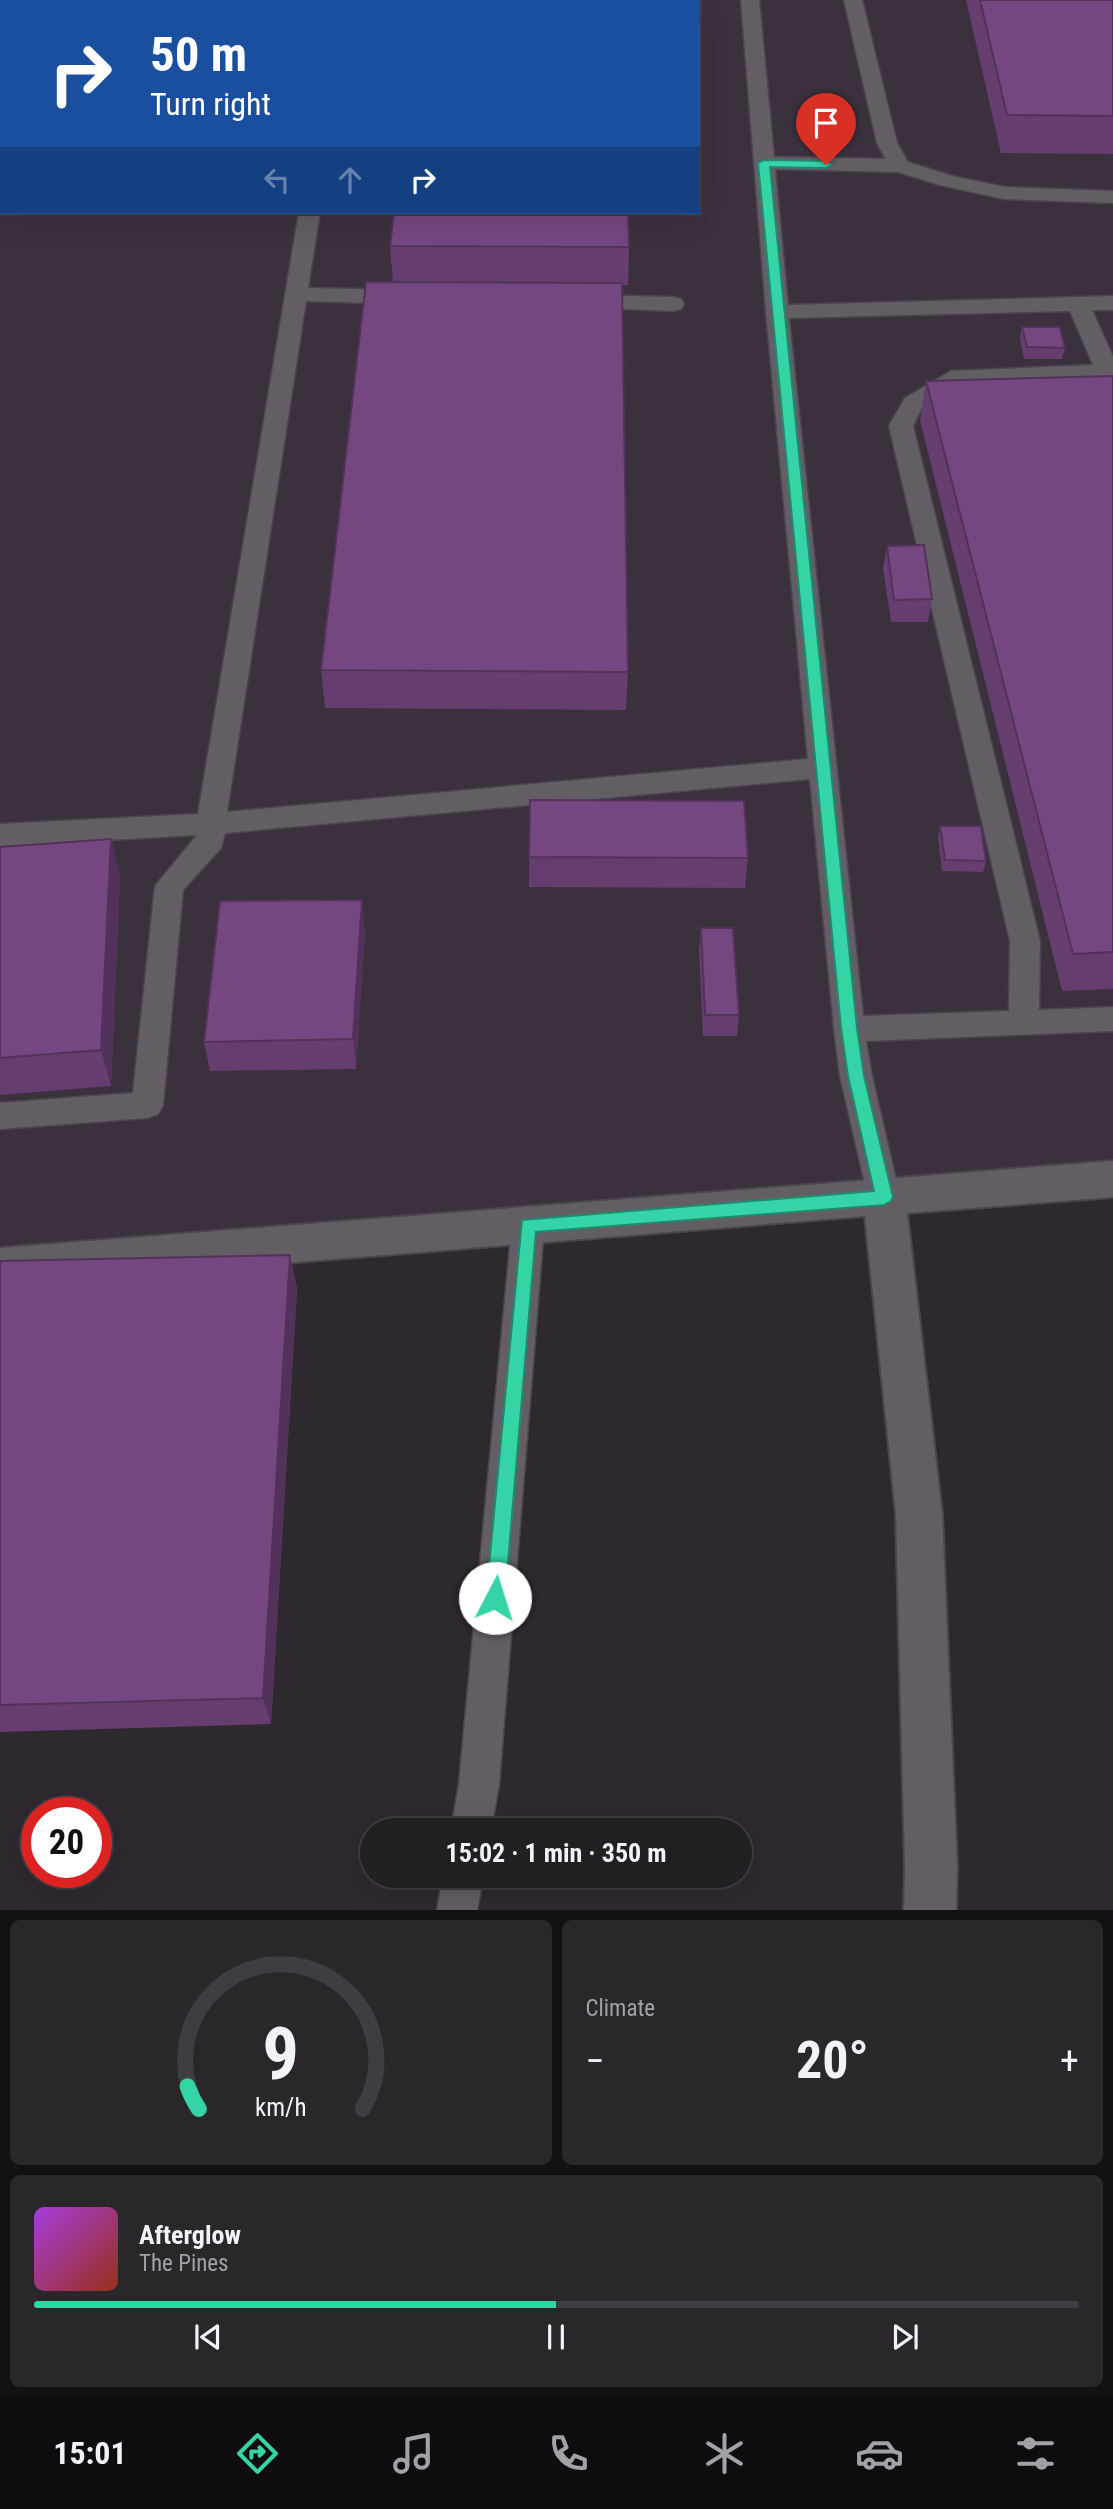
<!DOCTYPE html>
<meta charset="utf-8">
<style>
body{margin:0;font-family:"Roboto Condensed",sans-serif;background:#2a272b;color:#f1f3f6;height:100vh;display:flex;flex-direction:column;font-size:26px;white-space:nowrap}
*{box-sizing:border-box;margin:0}
p{font-size:23px;color:#a2a2a6}
.icon{flex:none;width:38px;height:38px;fill:none;stroke:currentColor;stroke-width:2;stroke-linecap:round;stroke-linejoin:round}
.map{position:relative;height:1910px;overflow:hidden}
.drawer{display:flex;flex-direction:column;gap:10px;padding:10px;background:#131113;flex:1}
.drawer>*{flex:none}
.hud{position:absolute;left:0px;top:0px;width:700px;height:214px;box-shadow:0 7px 28px #0002,0 0 0 2px #3f3d41;background:#1a4fa0;color:#fff;overflow:hidden}
.speed{position:absolute;left:21px;top:1797px;display:flex;gap:14px;font-size:35px;font-weight:700;text-align:center}
.speed>*{display:grid;place-content:center;width:91px;height:91px;border-radius:50%;background:#221f23;box-shadow:0 7px 28px #0002,0 0 0 2px #3f3d41;line-height:1}
.speed .limit{border:10px solid #d22;background:#fff;color:#111}
.pin{position:absolute;display:grid;place-items:center;width:60px;height:60px;color:#fff;margin:-72px -30px;border-radius:50% 50% 50% 0;rotate:-45deg;box-shadow:0 0 7px #0007}
.pin .icon{rotate:45deg}
.me{position:absolute;width:77px;margin:-38px;rotate:5deg;stroke-linejoin:round;filter:drop-shadow(0 0 5px #0008)}
.turn{display:flex;align-items:center;gap:24px;height:147px;padding:0 35px;font-size:32px}
.turn .icon{width:91px;height:91px;stroke-width:2.5}
.turn b{display:block;font-size:49px;line-height:60px}
.lanes{display:flex;align-items:center;height:66px;padding:0 35px;background:#0003;justify-content:center;gap:35px;direction:ltr}
.lanes .off{opacity:.35}
.big{font-size:52px;font-weight:700;line-height:1.1}
.drawer .card{flex:1;display:flex;flex-direction:column;justify-content:center;gap:10px;min-width:0;padding:0 24px;border-radius:10px;background:#2a272b}
.drawer .dial{align-items:center;gap:0}
.dial svg{height:182px;overflow:visible;fill:none;stroke:#3f3d41;stroke-width:7;stroke-linecap:round;text-anchor:middle}
.dial text{fill:#f1f3f6;stroke:none}
.song{display:flex;align-items:center;gap:21px}
.cover{width:84px;height:84px;border-radius:10px;background:linear-gradient(135deg,hsl(280 70% 55%),hsl(10 70% 35%))}
.played{height:7px;border-radius:4px;background:linear-gradient(90deg,#35d4a7 50%,#3f3d41 50%)}
.keys{display:flex;justify-content:space-around;direction:ltr}
.heat{display:flex;justify-content:space-between;align-items:center;font-size:38px;direction:ltr}
.drawer .tiles{flex:1;display:grid;gap:10px;grid-template-columns:1fr 1fr}
.card:last-child{grid-column:span 2}
.trip{position:absolute;left:360px;top:1818px;width:392px;height:70px;border-radius:35px;background:#221f23;box-shadow:0 7px 28px #0002,0 0 0 2px #3f3d41;font-weight:700;line-height:70px;text-align:center}
.tab-bar{display:flex;height:112px;justify-content:space-around;align-items:center;background:#0e0c0e;color:#a2a2a6}
.tab-bar .icon{width:49px;height:49px}
.tab-bar .on{color:#35d4a7}
.tab-bar b{font-size:32px;color:#f1f3f6}
.map>svg:first-child{display:block}
.built{fill:#3a313d;fill-rule:evenodd}
.lines{fill:none;stroke-linecap:round;stroke-linejoin:round}
.lane-casing{stroke:#4a464b;stroke-width:3}
.street-casing{stroke:#4a464b;stroke-width:4}
.lane{fill:#635d64;fill-rule:evenodd}
.street{fill:#635d64;fill-rule:evenodd}
.wall{fill:#653d6f}
.shaded-wall{fill:#52325a}
.building{fill:#754781;stroke:#52325a;stroke-width:2}
.route{fill:#35d4a7;stroke:#228a6d;stroke-width:2}
</style>
<div class="map">
<svg width="1113" height="1911" viewBox="0 0 1113 1911">
<rect width="100%" height="100%" fill="#2e292f"/>
<!-- built -->
<path class="built" d="M0 0H1113V1179L0 1255ZM2 2H698V212H2Z"/>
<g class="lines">
<defs>
<path id="lane" d="M6 0H24L5 2Z
M333 0H351V2H333Z
M741 0H759L774 157 886 159 877 143 844 0H862L897 143 908 162 952 176 1004 187 1113 191V203L1004 199 940 185 898 172 775 169 788 305 1113 296V310H1092L1113 357V378L964 383 922 407 913 426 1040 941 1039 1010 1113 1007V1031L866 1041 872 1076 900 1197 895 1207 884 1211 873 1207 868 1197 840 1076 834 1029 810 779 225 833 221 848 183 890 163 1105 158 1114 147 1118 0 1129V1103L133 1093 155 886 197 835 0 846V824L198 814 299 212H320L308 288 403 290 411 292 414 297 411 302 403 304 306 301 227 812 808 759 766 312ZM1070 311 1093 365 951 371 905 398 889 426 1010 941 1009 1011 863 1016 789 318Z
M2 23V37L0 38V24Z
M583 295 673 297 681 299 684 304 681 309 673 311 575 307 572 302 575 297Z
M528 1212 540 1216 544 1226 499 1784 491 1830H451L459 1784 512 1226 516 1216Z
M443 1876H483L477 1911H437Z"/>
<path id="street" d="M1113 1161V1197L907 1213 942 1514 957 1867 956 1911H904L905 1867 896 1514 865 1216 0 1286V1248Z"/>
</defs>
<!-- lane casing -->
<use href="#lane" class="lane-casing"/>
<!-- street casing -->
<use href="#street" class="street-casing"/>
<!-- lane -->
<use href="#lane" class="lane"/>
<!-- street -->
<use href="#street" class="street"/>
</g>
<!-- wall -->
<path class="wall" d="M966 0H1113V154L1001 153Z
M390 246 629 247 628 285H622L628 672 626 710 325 708 321 670 393 282Z
M1022 327 1065 348 1062 359H1024L1020 339Z
M1113 376V989L1062 991 920 420 926 381Z
M887 546 932 599 928 622H891L883 568Z
M940 826 986 861 983 872 942 871 938 837Z
M111 839 120 877 111 1086 0 1095V847Z
M529 857 748 858 745 888 529 887Z
M701 928 739 1015 737 1036H703L699 950Z
M365 930 356 1069 210 1071 204 1042Z
M290 1255 297 1289 271 1724 0 1732V1261Z"/>
<!-- shaded-wall -->
<path class="shaded-wall" d="M111 839 120 877 111 1086 101 1050Z
M362 900 365 930 356 1069 353 1039Z
M290 1255 297 1289 271 1724 263 1698Z"/>
<!-- building -->
<path class="building" d="M414 0H622V2H414Z
M980 0H1113V116L1007 115Z
M394 212H628L629 247 390 246Z
M366 282 622 283 628 672 321 670Z
M1022 327H1060L1065 348 1027 347Z
M1113 376V952L1073 954 926 381Z
M924 545 932 599 894 600 887 546Z
M530 800 744 801 748 858 529 857Z
M940 826H981L986 861 945 860Z
M111 839 101 1050 0 1058V847Z
M362 900 353 1039 204 1042 220 901Z
M701 928H733L739 1015H705Z
M290 1255 263 1698 0 1705V1261Z"/>
<!-- route -->
<path class="route" d="M764 160 826 161 832 165 826 168 770 167 857 1028 864 1076 893 1197 890 1202 884 1205 536 1232 505 1598 502 1605 495 1608 488 1605 486 1598 522 1220 874 1191 848 1076 841 1028 758 163Z"/>
</svg>
<div class="speed"><div class="limit">20</div></div>
<div class="pin" style="left:826px;top:165px;background:#d93025"><svg class="icon" aria-label="arrive" viewBox="0 0 24 24"><path d="M6 21V4h12l-3 4 3 4H6"/></svg></div>
<svg class="me" style="left:495px;top:1598px" viewBox="-20 -20 40 40"><circle r="19" fill="#fff"/><path d="M0-13L10 11 0 6-10 11z" fill="#35d4a7"/></svg>
<div class="trip">15:02 · 1 min · 350 m</div>
<div class="hud">
<div class="turn"><svg class="icon" aria-label="right" viewBox="0 0 24 24"><path d="M7 20v-9h11M14 6l5 5-5 5"/></svg><div><b>50 m</b>Turn right</div></div>
<div class="lanes"><svg class="icon off" aria-label="left" viewBox="0 0 24 24"><path d="M17 20v-9H6M10 6l-5 5 5 5"/></svg><svg class="icon off" aria-label="ahead" viewBox="0 0 24 24"><path d="M12 20V5M6 11l6-6 6 6"/></svg><svg class="icon" aria-label="right" viewBox="0 0 24 24"><path d="M7 20v-9h11M14 6l5 5-5 5"/></svg></div>
</div>
</div>
<section class="drawer">
<div class="tiles">
<div class="card dial"><svg viewBox="0 0 100 80">
<path d="M14 69A42 42 0 1 1 86 69"/>
<path d="M14 69A42 42 0 0 1 9 59" stroke="#35d4a7"/>
<text x="50" y="56" font-size="32" font-weight="700">9</text>
<text x="50" y="72" font-size="11">km/h</text>
</svg></div>
<div class="card"><p>Climate</p>
<div class="heat"><a>−</a><b class="big">20°</b><a>+</a></div>
</div>
<div class="card">
<div class="song"><i class="cover"></i><div><b>Afterglow</b><p>The Pines</p></div></div>
<div class="played"></div>
<div class="keys"><svg class="icon" aria-label="previous" viewBox="0 0 24 24"><path d="M18 5L8 12l10 7zM5 5v14"/></svg><svg class="icon" aria-label="pause" viewBox="0 0 24 24"><path d="M8 5v14M16 5v14"/></svg><svg class="icon" aria-label="next" viewBox="0 0 24 24"><path d="M6 5l10 7-10 7zM19 5v14"/></svg></div>
</div>
</div>
</section>
<nav class="tab-bar">
<b>15:01</b>
<svg class="icon on" aria-label="directions" viewBox="0 0 24 24"><path d="M12 3l9 9-9 9-9-9zM9 14v-3h6M13 9l2 2-2 2"/></svg>
<svg class="icon" aria-label="music" viewBox="0 0 24 24"><path d="M9 18V5l10-2v13"/><circle cx="6" cy="18" r="3"/><circle cx="16" cy="16" r="3"/></svg>
<svg class="icon" aria-label="phone" viewBox="0 0 24 24"><path d="M5 4h4l2 5-3 2q2 4 5 5l2-3 5 2v4C11 20 4 13 5 4z"/></svg>
<svg class="icon" aria-label="climate" viewBox="0 0 24 24"><path d="M12 3v18M4 7l16 10M4 17L20 7"/></svg>
<svg class="icon" aria-label="car" viewBox="0 0 24 24"><path d="M5 17H2v-5l4-1 3-4h7l3 4 3 1v5h-3M9 17h6M6 11h13"/><circle cx="7" cy="17" r="2"/><circle cx="17" cy="17" r="2"/></svg>
<svg class="icon" aria-label="filters" viewBox="0 0 24 24"><path d="M4 7h16M4 17h16"/><circle cx="9" cy="7" r="2"/><circle cx="15" cy="17" r="2"/></svg>
</nav>
